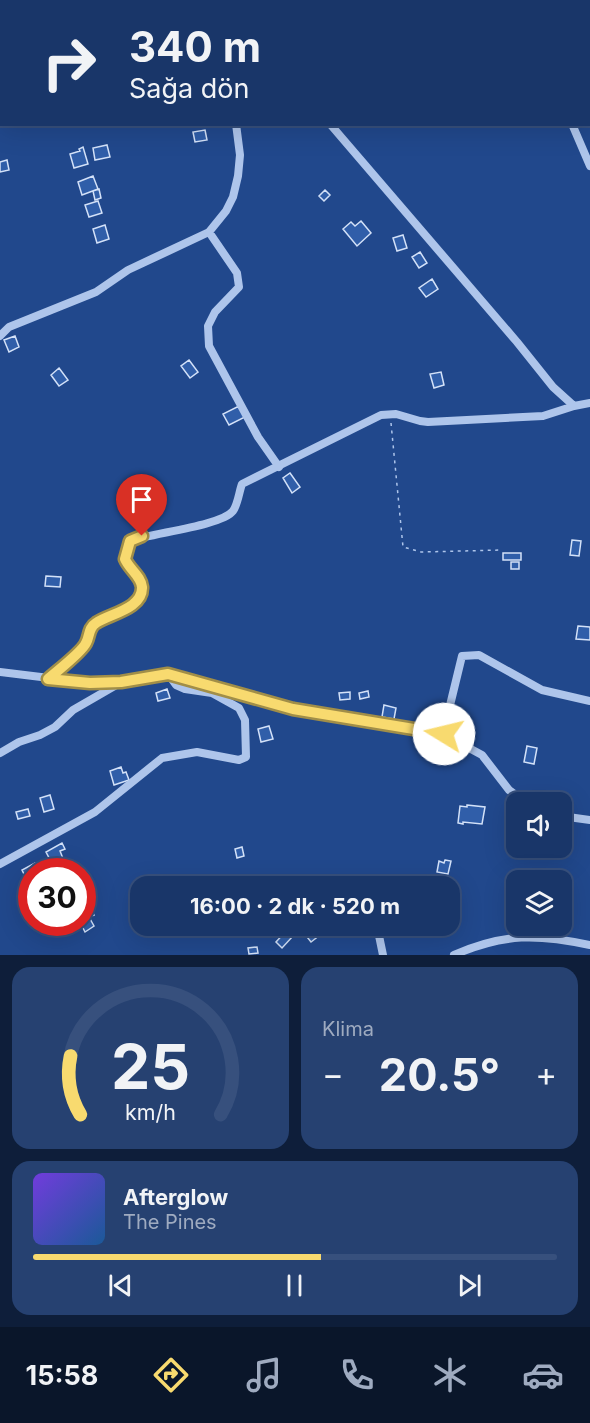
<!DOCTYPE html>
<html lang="tr">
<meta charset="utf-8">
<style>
body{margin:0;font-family:Inter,sans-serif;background:#264171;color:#f1f3f6;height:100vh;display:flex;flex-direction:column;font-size:22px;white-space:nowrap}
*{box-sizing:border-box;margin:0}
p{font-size:20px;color:#9fabc0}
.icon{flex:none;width:33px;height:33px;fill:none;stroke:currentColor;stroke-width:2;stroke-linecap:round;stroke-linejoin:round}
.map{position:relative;height:955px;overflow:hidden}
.panel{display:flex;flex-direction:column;gap:12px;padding:12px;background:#0e1e3a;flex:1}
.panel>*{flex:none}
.top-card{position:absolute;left:0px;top:0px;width:591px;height:126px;box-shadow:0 6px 24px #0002,0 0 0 2px #37507d;background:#193669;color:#f1f3f6;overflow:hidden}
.tools{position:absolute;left:506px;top:792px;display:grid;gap:12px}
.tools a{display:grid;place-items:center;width:66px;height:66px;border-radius:12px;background:#193669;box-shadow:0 6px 24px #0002,0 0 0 2px #37507d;font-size:30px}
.speed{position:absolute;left:18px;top:858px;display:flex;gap:12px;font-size:30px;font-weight:700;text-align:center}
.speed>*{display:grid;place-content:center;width:78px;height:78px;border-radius:50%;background:#193669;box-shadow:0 6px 24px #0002,0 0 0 2px #37507d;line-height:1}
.speed .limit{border:9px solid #d22;background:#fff;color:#111}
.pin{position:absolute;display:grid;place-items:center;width:51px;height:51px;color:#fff;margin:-62px -26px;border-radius:50% 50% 50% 0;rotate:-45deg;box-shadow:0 0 6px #0007}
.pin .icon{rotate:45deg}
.me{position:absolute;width:66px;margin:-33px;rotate:279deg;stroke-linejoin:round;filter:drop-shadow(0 0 4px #0008)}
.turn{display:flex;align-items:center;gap:21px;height:126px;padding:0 30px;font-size:27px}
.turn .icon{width:78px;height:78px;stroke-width:2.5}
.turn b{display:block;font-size:42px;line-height:51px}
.big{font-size:45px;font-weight:700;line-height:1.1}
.panel .widget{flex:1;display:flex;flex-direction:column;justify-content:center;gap:9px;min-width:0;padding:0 21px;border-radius:18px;background:#264171}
.panel .dial{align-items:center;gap:0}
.dial svg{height:156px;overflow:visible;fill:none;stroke:#37507d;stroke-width:7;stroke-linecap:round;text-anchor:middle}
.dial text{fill:#f1f3f6;stroke:none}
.song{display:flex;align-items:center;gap:18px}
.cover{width:72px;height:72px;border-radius:9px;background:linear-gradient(135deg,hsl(260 70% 55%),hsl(210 70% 35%))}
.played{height:6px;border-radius:3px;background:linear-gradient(90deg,#f8da6f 55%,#37507d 55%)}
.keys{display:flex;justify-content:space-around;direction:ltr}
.heat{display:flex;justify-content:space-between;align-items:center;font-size:33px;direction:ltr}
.panel .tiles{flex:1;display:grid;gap:12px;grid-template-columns:1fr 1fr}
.widget:last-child{grid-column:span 2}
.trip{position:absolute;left:130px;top:876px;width:330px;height:60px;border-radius:18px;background:#193669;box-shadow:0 6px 24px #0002,0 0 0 2px #37507d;font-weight:700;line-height:60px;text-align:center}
.tab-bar{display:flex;height:96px;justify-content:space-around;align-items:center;background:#0a162a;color:#9fabc0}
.tab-bar .icon{width:42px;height:42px}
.tab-bar .selected{color:#f8da6f}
.tab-bar b{font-size:27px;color:#f1f3f6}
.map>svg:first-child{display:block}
.building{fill:#305ea9;stroke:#d3e1f8;stroke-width:1.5}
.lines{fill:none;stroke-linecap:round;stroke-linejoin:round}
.path{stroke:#aec5eb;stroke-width:1.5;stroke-dasharray:3 4.5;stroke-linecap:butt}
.minor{stroke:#aec5eb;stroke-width:8}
.route-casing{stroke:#a18e48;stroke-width:15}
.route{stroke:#f8da6f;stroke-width:10}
</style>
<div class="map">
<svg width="590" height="955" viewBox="0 0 590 955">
<rect width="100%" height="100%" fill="#21488c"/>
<!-- building -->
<path class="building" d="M205 130 207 140 195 142 193 132Z
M107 145 110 157 95 160 93 148Z
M83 147 88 164 74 168 70 154 80 151 79 149Z
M7 160 9 170 0 172V162Z
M93 176 98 189 82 195 78 182Z
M99 189 101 198 95 200 93 191Z
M325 190 330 195 324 201 319 196Z
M98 201 102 213 89 217 85 205Z
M361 221 371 233 357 246 343 229 351 222 355 226Z
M105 225 109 239 97 243 93 229Z
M403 235 407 248 397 251 393 238Z
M420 252 427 263 419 268 412 257Z
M432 279 438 289 426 297 419 288Z
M15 336 19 347 9 352 4 340Z
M189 360 198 372 190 378 181 366Z
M59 368 68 380 59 386 51 375Z
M441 372 444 385 434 388 430 374Z
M239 406 245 417 229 425 223 414Z
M290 473 300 487 292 493 283 478Z
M572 540 581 541 579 556 570 555Z
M503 553H521V560H503Z
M511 562H519V569H511Z
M46 576 61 577 60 587 45 586Z
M578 626 590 627V640L576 639Z
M167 689 170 698 158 701 156 693Z
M368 691 369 697 360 699 359 693Z
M350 692V699L340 700 339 693Z
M384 705 396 708 394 719 382 717Z
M269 726 273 739 261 742 258 729Z
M527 746 537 748 534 764 524 762Z
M121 767 123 773 126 772 129 780 114 785 110 771Z
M556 793 571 798 568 806 561 802H554Z
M50 795 54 809 44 812 40 798Z
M467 805 485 807 482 824 463 822V824L458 823 460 806 467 807Z
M28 809 30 816 18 819 16 812Z
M62 843 65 849 60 851 64 861 54 867 46 852Z
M242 847 244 856 237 858 235 849Z
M445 860 451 861 448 874 437 872 439 861 444 863Z
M35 863 39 872H32L31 888 22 870Z
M91 909 94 915 89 917 94 926 85 932 80 922H82V914Z
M50 922H62L58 925 61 931 56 933Z
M303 926H319L324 932 311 942 300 928Z
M287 930 293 936 282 948 276 942Z
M257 947 258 953 249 954 248 948Z"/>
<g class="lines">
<!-- path -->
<path class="path" d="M391 423 403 547 421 552 501 550"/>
<!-- minor -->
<path class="minor" d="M146 0 154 2
M207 0 208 2
M518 0 519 2
M502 2 503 0
M590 62V63
M330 124 517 342 553 387 574 406 590 403
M572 124 590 166
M209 232 237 273 239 287 215 312 208 326 209 346 258 437 279 467
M0 336 9 327 96 292 128 270 209 232 226 211 233 197 238 176 240 155 236 124
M0 672 90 683 121 682 168 674 293 709 443 734 482 755 509 790 525 802
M48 679C57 671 82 652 86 643 90 636 88 627 96 622 110 613 143 609 142 587 141 576 129 569 125 559L126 551 130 541C151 533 221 526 233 511 238 504 239 492 242 484L381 415 396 414 420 421 428 422 543 416 574 406
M443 734 462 656 479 655 542 690 590 701
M0 753 19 742 40 735 55 727 73 710 118 684
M561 816 590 820
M0 864 95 812 162 758 197 752 239 760 246 757 245 720 239 708 212 693 185 689 176 685 168 674
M377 926 383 955
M454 955C504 933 538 934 590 945"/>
</g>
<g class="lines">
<defs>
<path id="route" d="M142 536 130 541 125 559C129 569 141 576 142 587 143 609 109 614 96 623 88 628 90 636 86 643 82 652 57 671 48 679L90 683 121 682 168 674 293 709 444 734"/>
</defs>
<!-- route casing -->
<use href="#route" class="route-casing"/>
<!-- route -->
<use href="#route" class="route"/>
</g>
</svg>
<div class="tools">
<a><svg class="icon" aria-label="sound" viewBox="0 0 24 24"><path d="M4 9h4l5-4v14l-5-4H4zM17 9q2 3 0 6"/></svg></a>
<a><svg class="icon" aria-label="layers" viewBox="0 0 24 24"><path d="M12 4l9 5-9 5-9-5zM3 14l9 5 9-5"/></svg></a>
</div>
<div class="speed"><div class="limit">30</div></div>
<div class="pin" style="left:142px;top:536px;background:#d93025"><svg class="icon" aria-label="arrive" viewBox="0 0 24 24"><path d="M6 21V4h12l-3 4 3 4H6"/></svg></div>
<svg class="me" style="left:444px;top:734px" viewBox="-20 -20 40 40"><circle r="19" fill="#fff"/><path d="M0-13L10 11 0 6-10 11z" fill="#f8da6f"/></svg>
<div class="trip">16:00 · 2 dk · 520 m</div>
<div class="top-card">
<div class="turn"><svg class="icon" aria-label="right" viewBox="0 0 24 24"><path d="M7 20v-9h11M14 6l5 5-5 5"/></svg><div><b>340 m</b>Sağa dön</div></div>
</div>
</div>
<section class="panel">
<div class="tiles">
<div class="widget dial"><svg viewBox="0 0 100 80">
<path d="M14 69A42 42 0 1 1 86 69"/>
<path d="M14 69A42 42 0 0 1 9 39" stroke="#f8da6f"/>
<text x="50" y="56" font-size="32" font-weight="700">25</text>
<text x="50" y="72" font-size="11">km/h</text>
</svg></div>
<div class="widget"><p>Klima</p>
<div class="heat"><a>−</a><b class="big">20.5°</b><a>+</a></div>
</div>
<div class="widget">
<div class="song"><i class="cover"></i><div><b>Afterglow</b><p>The Pines</p></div></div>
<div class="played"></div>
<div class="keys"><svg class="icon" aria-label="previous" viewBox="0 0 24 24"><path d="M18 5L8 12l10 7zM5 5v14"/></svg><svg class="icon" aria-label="pause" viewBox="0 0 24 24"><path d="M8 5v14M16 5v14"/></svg><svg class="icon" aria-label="next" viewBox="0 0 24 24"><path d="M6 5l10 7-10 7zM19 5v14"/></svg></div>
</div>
</div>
</section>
<nav class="tab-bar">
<b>15:58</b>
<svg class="icon selected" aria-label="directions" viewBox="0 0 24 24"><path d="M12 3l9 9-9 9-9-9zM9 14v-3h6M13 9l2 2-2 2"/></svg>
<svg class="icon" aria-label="music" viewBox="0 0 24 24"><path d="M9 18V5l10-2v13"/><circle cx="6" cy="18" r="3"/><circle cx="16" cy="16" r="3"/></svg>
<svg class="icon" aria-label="phone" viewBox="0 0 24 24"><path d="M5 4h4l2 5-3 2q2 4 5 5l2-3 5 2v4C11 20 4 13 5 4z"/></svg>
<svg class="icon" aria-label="climate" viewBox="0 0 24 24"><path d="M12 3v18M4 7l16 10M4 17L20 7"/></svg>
<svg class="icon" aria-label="car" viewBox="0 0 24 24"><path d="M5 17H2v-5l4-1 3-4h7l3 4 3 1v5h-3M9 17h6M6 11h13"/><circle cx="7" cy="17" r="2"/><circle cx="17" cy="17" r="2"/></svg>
</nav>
